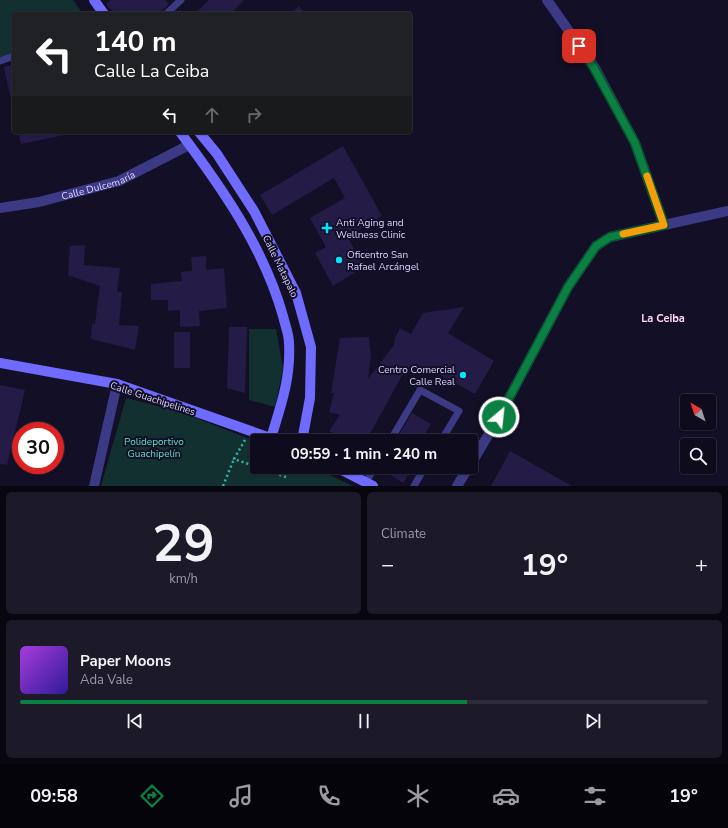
<!DOCTYPE html>
<meta charset="utf-8">
<style>
body{margin:0;font-family:"Nunito Sans",sans-serif;background:#1c1929;color:#f1f3f6;height:100vh;display:flex;flex-direction:column;font-size:15px;white-space:nowrap}
*{box-sizing:border-box;margin:0}
p{font-size:13px;color:#9b9ba3}
.icon{flex:none;width:22px;height:22px;fill:none;stroke:currentColor;stroke-width:2;stroke-linecap:round;stroke-linejoin:round}
.map{position:relative;height:486px;overflow:hidden}
.panel{display:flex;flex-direction:column;gap:6px;padding:6px;background:#08060f;flex:1}
.panel>*{flex:none}
.guide{position:absolute;left:12px;top:12px;width:400px;height:122px;border-radius:4px;box-shadow:0 1px 3px #0004,0 0 0 1px #2e2b3b;background:#202124;color:#fff;overflow:hidden}
.needle{width:26px;rotate:321deg}
.controls{position:absolute;left:680px;top:394px;display:grid;gap:8px}
.controls a{display:grid;place-items:center;width:36px;height:36px;border-radius:4px;background:#0e0b1c;box-shadow:0 1px 3px #0004,0 0 0 1px #2e2b3b;font-size:20px}
.speed{position:absolute;left:12px;top:422px;display:flex;gap:8px;font-size:20px;font-weight:700;text-align:center}
.speed>*{display:grid;place-content:center;width:52px;height:52px;border-radius:50%;background:#0e0b1c;box-shadow:0 1px 3px #0004,0 0 0 1px #2e2b3b;line-height:1}
.speed .limit{border:6px solid #d22;background:#fff;color:#111}
.pin{position:absolute;display:grid;place-items:center;width:34px;height:34px;color:#fff;margin:-17px;border-radius:8px;box-shadow:0 2px 6px #0006}
.me{position:absolute;width:44px;margin:-22px;rotate:28deg;stroke-linejoin:round;filter:drop-shadow(0 0 3px #0008)}
.turn{display:flex;align-items:center;gap:14px;height:84px;padding:0 16px;font-size:18px}
.turn .icon{width:52px;height:52px;stroke-width:2.5}
.turn b{display:block;font-size:28px;line-height:34px}
.lanes{display:flex;align-items:center;height:38px;padding:0 16px;background:#0003;justify-content:center;gap:20px;direction:ltr}
.lanes .off{opacity:.35}
.big{font-size:30px;font-weight:700;line-height:1.1}
.panel .card{flex:1;display:flex;flex-direction:column;justify-content:center;gap:6px;min-width:0;padding:0 14px;border-radius:6px;background:#1c1929}
.panel .dial{align-items:center;gap:0}
.dial b{font-size:52px;line-height:1}
.song{display:flex;align-items:center;gap:12px}
.cover{width:48px;height:48px;border-radius:6px;background:linear-gradient(135deg,hsl(280 70% 55%),hsl(250 70% 35%))}
.played{height:4px;border-radius:2px;background:linear-gradient(90deg,#0b8043 65%,#2e2b3b 65%)}
.keys{display:flex;justify-content:space-around;direction:ltr}
.heat{display:flex;justify-content:space-between;align-items:center;font-size:22px;direction:ltr}
.panel .tiles{flex:1;display:grid;gap:6px;grid-template-columns:1fr 1fr}
.card:last-child{grid-column:span 2}
.trip{position:absolute;left:250px;top:434px;width:228px;height:40px;border-radius:4px;background:#0e0b1c;box-shadow:0 1px 3px #0004,0 0 0 1px #2e2b3b;font-weight:700;line-height:40px;text-align:center}
.tabs{display:flex;height:64px;justify-content:space-around;align-items:center;background:#06040b;color:#9b9ba3}
.tabs .icon{width:28px;height:28px}
.tabs .selected{color:#0b8043}
.tabs b{font-size:18px;color:#f1f3f6}
.map>svg:first-child{display:block}
.green{fill:#12302f}
.building{fill:#241b47}
.lines{fill:none;stroke-linecap:round;stroke-linejoin:round}
.path{stroke:#2fb8b0;stroke-width:2.5;stroke-dasharray:2 3;stroke-linecap:butt}
.lane{stroke:#3d3a85;stroke-width:7}
.street{stroke:#3d3a85;stroke-width:10}
.secondary{stroke:#6f6bff;stroke-width:10}
.route-casing{stroke:#07532c;stroke-width:10}
.route{stroke:#0b8043;stroke-width:7}
.slow{stroke:#f59e0b;stroke-width:7}
.poi-dot{fill:#00e5ff;stroke:#130f26;stroke-width:1.5}
.labels{text-anchor:middle;stroke-width:4;stroke-linejoin:round;paint-order:stroke}
.street-label{font-size:10px;fill:#d9d4ff;stroke:#130f26}
.poi-label{font-size:10px;fill:#d9d4ff;stroke:#130f26;text-anchor:start}
.park-label{font-size:10px;fill:#5fe0c0;stroke:#130f26}
.neighbourhood-label{font-size:11px;font-weight:bold;fill:#ffd6f0;stroke:#130f26}
</style>
<div class="map">
<svg width="728" height="486" viewBox="0 0 728 486">
<rect width="100%" height="100%" fill="#130f26"/>
<!-- green -->
<path class="green" d="M0 0H73L83 14H14V55L0 60Z
M249 329H276L283 368 275 407 249 400Z
M126 398 181 412 257 442V467H313L353 486H101Z"/>
<!-- building -->
<path class="building" d="M111 0H165L169 4 158 14H115L106 4Z
M209 0H244L231 14H194Z
M299 6 305 14H290Z
M14 65V109H13L4 67Z
M18 132H73L74 133 21 144Z
M343 146 382 216 347 236 364 267 333 286 315 253 326 247 310 218 345 198 334 178 272 215 260 195Z
M85 245 84 265 120 268 117 292H122L119 325 139 326 135 350 91 339 92 324H95L100 286 68 275 70 246Z
M206 256V270L224 268 227 308 199 311 200 326 180 327V310L168 311V300H151V284L182 281 181 272 192 271 191 257Z
M464 307 448 333 494 361 475 394 424 366 404 372 366 441H344L329 431 340 415 329 412 334 393H331L340 338 369 337 371 356 368 379 394 345 395 338 400 328 411 334 423 313Z
M229 327H247L245 393 227 388Z
M174 332H190V368H174Z
M0 385 25 390 7 465 0 464Z
M412 413 431 424 421 441H395Z
M510 451 572 486H491Z
M382 467H414L403 483 381 469Z"/>
<g class="lines">
<!-- path -->
<path class="path" d="M245 440 234 459 286 477
M223 486 234 459"/>
<!-- lane -->
<path class="lane" d="M166 14 181 0
M0 61 14 56
M390 441 420 390 459 411 441 441
M366 482 375 467
M414 486 425 467"/>
<!-- street -->
<g class="street">
<path id="s1" d="M0 208 39 202 119 181 189 145"/>
<path d="M664 225 728 211"/>
<path d="M471 464 499 417 568 287 596 246 610 237 664 225 635 143 595 68 547 0"/>
<path d="M94 486 117 384"/>
<path d="M457 486 469 467"/>
</g>
<!-- secondary -->
<path class="secondary" d="M94 0 104 14
M180 132C222 188 264 248 283 316 285 325 289 334 289 343 291 378 281 405 271 438
M199 132 217 154 254 211 296 293 311 347 310 398 302 441
M0 363 117 384 279 441
M336 467 373 486"/>
</g>
<g class="lines">
<defs>
<path id="route" d="M499 417 568 287 596 246 610 237 664 225 635 143 594 68 579 46"/>
</defs>
<!-- route casing -->
<use href="#route" class="route-casing"/>
<!-- route -->
<use href="#route" class="route"/>
<!-- slow -->
<path class="slow" d="M623 234 664 225 647 176"/>
</g>
<!-- markers -->
<g class="poi-dot">
<path d="M325 222h4v4h4v4h-4v4h-4v-4h-4v-4h4z"/>
<circle cx="339" cy="260" r="4"/>
<circle cx="463" cy="375" r="4"/>
</g>
<g class="labels">
<!-- street labels -->
<g class="street-label">
<text dy="4" stroke="none"><textPath href="#s1" startOffset="101">Calle Dulcemaría</textPath></text>
<text transform="translate(281 266) rotate(64)" y="4">Calle Matapalo</text>
<text transform="translate(153 398) rotate(18)" y="4">Calle Guachipelines</text>
</g>
<!-- poi labels -->
<g class="poi-label">
<text x="336" y="226">Anti Aging and<tspan x="336" dy="12">Wellness Clinic</tspan></text>
<text x="347" y="258">Oficentro San<tspan x="347" dy="12">Rafael Arcángel</tspan></text>
<text x="455" y="373" text-anchor="end">Centro Comercial<tspan x="455" dy="12">Calle Real</tspan></text>
</g>
<!-- park labels -->
<g class="park-label">
<text x="154" y="445">Polideportivo<tspan x="154" dy="12">Guachipelín</tspan></text>
</g>
<!-- neighbourhood labels -->
<g class="neighbourhood-label">
<text x="663" y="322">La Ceiba</text>
</g>
</g>
</svg>
<div class="controls">
<a><svg class="needle" viewBox="-14 -14 28 28"><path d="M0-13l5 13h-10z" fill="#e53935"/><path d="M0 13l5-13h-10z" fill="#9b9ba3"/></svg></a>
<a><svg class="icon" aria-label="search" viewBox="0 0 24 24"><circle cx="10" cy="10" r="6"/><path d="M15 15l6 6"/></svg></a>
</div>
<div class="speed"><div class="limit">30</div></div>
<div class="pin" style="left:579px;top:46px;background:#d93025"><svg class="icon" aria-label="arrive" viewBox="0 0 24 24"><path d="M6 21V4h12l-3 4 3 4H6"/></svg></div>
<svg class="me" style="left:499px;top:417px" viewBox="-20 -20 40 40"><circle r="17" fill="#0b8043" stroke="#fff" stroke-width="3"/><path d="M0-11L8 9 0 5-8 9z" fill="#fff"/></svg>
<div class="trip">09:59 · 1 min · 240 m</div>
<div class="guide">
<div class="turn"><svg class="icon" aria-label="left" viewBox="0 0 24 24"><path d="M17 20v-9H6M10 6l-5 5 5 5"/></svg><div><b>140 m</b>Calle La Ceiba</div></div>
<div class="lanes"><svg class="icon" aria-label="left" viewBox="0 0 24 24"><path d="M17 20v-9H6M10 6l-5 5 5 5"/></svg><svg class="icon off" aria-label="ahead" viewBox="0 0 24 24"><path d="M12 20V5M6 11l6-6 6 6"/></svg><svg class="icon off" aria-label="right" viewBox="0 0 24 24"><path d="M7 20v-9h11M14 6l5 5-5 5"/></svg></div>
</div>
</div>
<section class="panel">
<div class="tiles">
<div class="card dial"><b>29</b><p>km/h</p></div>
<div class="card"><p>Climate</p>
<div class="heat"><a>−</a><b class="big">19°</b><a>+</a></div>
</div>
<div class="card">
<div class="song"><i class="cover"></i><div><b>Paper Moons</b><p>Ada Vale</p></div></div>
<div class="played"></div>
<div class="keys"><svg class="icon" aria-label="previous" viewBox="0 0 24 24"><path d="M18 5L8 12l10 7zM5 5v14"/></svg><svg class="icon" aria-label="pause" viewBox="0 0 24 24"><path d="M8 5v14M16 5v14"/></svg><svg class="icon" aria-label="next" viewBox="0 0 24 24"><path d="M6 5l10 7-10 7zM19 5v14"/></svg></div>
</div>
</div>
</section>
<nav class="tabs">
<b>09:58</b>
<svg class="icon selected" aria-label="directions" viewBox="0 0 24 24"><path d="M12 3l9 9-9 9-9-9zM9 14v-3h6M13 9l2 2-2 2"/></svg>
<svg class="icon" aria-label="music" viewBox="0 0 24 24"><path d="M9 18V5l10-2v13"/><circle cx="6" cy="18" r="3"/><circle cx="16" cy="16" r="3"/></svg>
<svg class="icon" aria-label="phone" viewBox="0 0 24 24"><path d="M5 4h4l2 5-3 2q2 4 5 5l2-3 5 2v4C11 20 4 13 5 4z"/></svg>
<svg class="icon" aria-label="climate" viewBox="0 0 24 24"><path d="M12 3v18M4 7l16 10M4 17L20 7"/></svg>
<svg class="icon" aria-label="car" viewBox="0 0 24 24"><path d="M5 17H2v-5l4-1 3-4h7l3 4 3 1v5h-3M9 17h6M6 11h13"/><circle cx="7" cy="17" r="2"/><circle cx="17" cy="17" r="2"/></svg>
<svg class="icon" aria-label="filters" viewBox="0 0 24 24"><path d="M4 7h16M4 17h16"/><circle cx="9" cy="7" r="2"/><circle cx="15" cy="17" r="2"/></svg>
<b>19°</b>
</nav>
